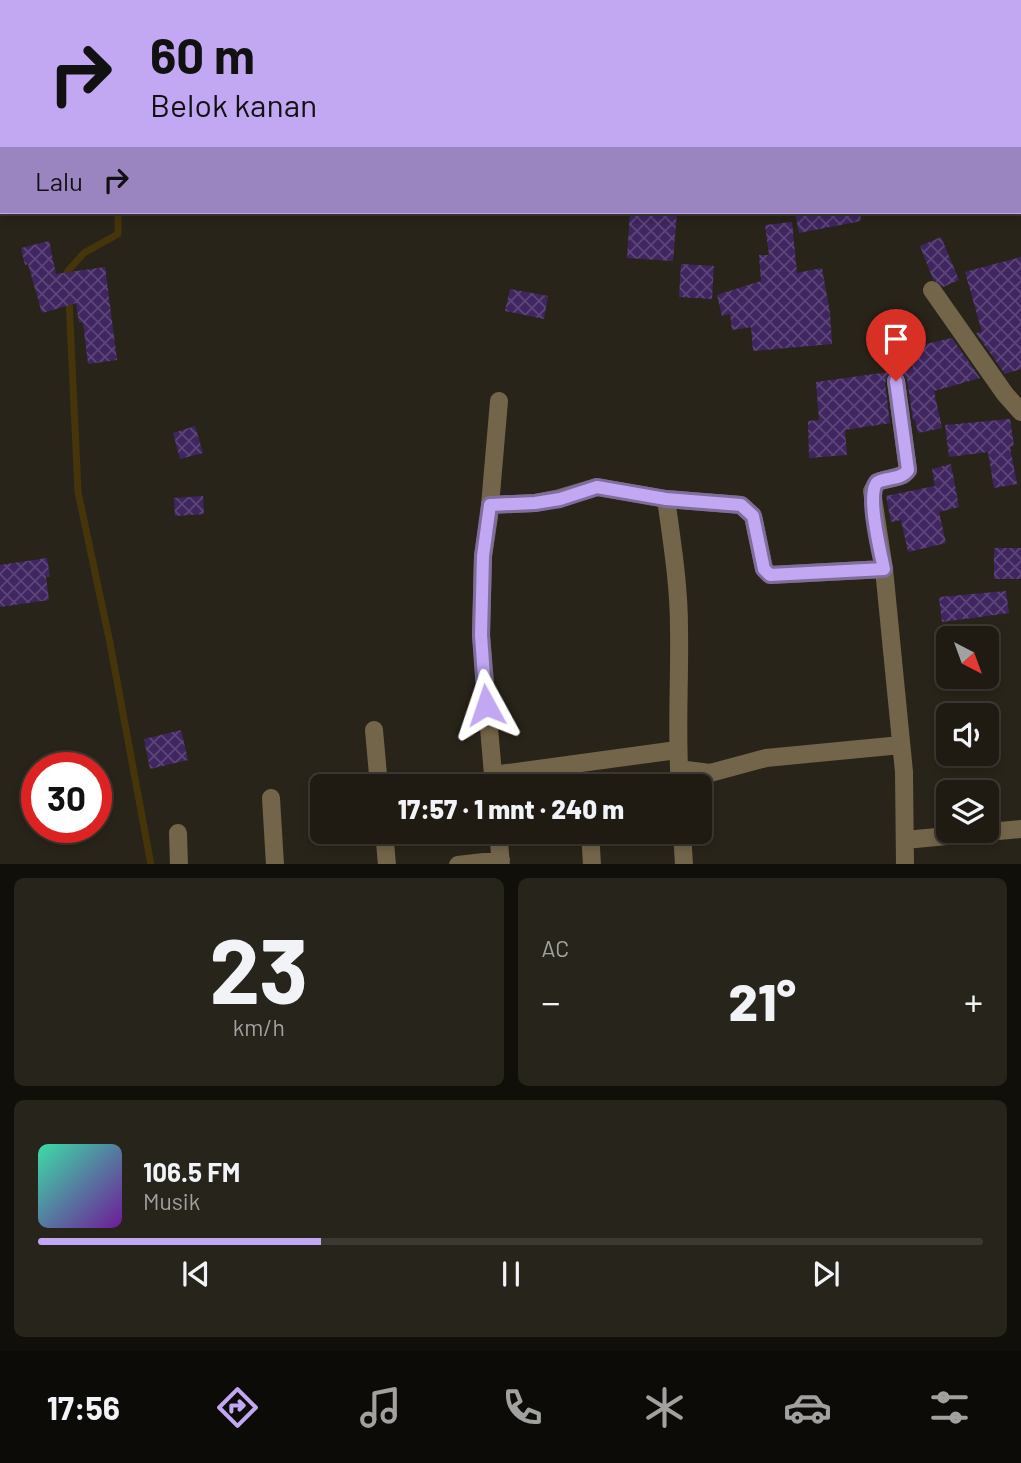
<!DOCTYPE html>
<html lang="id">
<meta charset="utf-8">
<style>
body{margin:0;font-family:Barlow,sans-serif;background:#27241c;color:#f1f3f6;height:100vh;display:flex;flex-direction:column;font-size:26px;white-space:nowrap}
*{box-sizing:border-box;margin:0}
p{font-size:23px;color:#a1a1a0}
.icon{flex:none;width:38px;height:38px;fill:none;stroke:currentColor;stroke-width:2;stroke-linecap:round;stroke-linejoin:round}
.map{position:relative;height:864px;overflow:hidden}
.sheet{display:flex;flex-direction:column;gap:14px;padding:14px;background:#110f0a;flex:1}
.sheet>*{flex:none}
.hud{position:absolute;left:0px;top:0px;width:1022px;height:214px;box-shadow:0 4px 10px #0003,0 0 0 2px #3c3933;background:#c2a7f2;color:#111;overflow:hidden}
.needle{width:46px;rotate:139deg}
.tools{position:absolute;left:936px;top:626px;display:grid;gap:14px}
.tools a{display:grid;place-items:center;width:63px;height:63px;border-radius:10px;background:#1f1b13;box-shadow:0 4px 10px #0003,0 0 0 2px #3c3933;font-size:35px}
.speed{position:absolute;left:21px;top:752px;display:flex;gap:14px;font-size:35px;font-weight:700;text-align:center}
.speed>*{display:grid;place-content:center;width:91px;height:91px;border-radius:50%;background:#1f1b13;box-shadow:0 4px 10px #0003,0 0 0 2px #3c3933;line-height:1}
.speed .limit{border:10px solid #d22;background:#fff;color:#111}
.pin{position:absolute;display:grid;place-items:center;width:60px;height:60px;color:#fff;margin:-72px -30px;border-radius:50% 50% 50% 0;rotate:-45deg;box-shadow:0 0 7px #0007}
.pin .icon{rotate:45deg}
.me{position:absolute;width:77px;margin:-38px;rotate:355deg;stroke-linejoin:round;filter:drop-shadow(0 0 5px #0008)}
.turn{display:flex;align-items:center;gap:24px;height:147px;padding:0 35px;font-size:32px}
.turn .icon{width:91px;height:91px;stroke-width:2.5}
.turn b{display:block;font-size:49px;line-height:60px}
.then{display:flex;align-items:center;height:66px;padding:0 35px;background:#0003;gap:14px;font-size:26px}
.big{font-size:52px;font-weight:800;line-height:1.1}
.sheet .widget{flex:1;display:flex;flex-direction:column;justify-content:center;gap:10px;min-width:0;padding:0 24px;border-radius:10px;background:#27241c}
.sheet .dial{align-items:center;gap:0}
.dial b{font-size:91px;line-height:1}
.song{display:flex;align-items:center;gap:21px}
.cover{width:84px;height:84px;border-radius:10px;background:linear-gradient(135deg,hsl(160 70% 55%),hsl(280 70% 35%))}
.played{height:7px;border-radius:4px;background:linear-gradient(90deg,#c2a7f2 30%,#3c3933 30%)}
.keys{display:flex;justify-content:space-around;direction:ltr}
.heat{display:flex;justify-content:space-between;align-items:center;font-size:38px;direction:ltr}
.sheet .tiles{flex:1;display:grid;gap:14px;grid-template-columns:1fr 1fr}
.widget:last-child{grid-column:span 2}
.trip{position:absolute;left:310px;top:774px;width:402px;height:70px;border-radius:10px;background:#1f1b13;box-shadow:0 4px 10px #0003,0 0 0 2px #3c3933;font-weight:800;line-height:70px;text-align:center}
.tabs{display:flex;height:112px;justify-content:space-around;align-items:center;background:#0c0b08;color:#a1a1a0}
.tabs .icon{width:49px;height:49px}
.tabs .on{color:#c2a7f2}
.tabs b{font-size:32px;color:#f1f3f6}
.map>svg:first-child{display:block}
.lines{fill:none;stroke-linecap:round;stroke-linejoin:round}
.stream{stroke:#46350b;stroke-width:7}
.building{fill:url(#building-cross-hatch)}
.minor{stroke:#736549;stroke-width:18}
.trunk{stroke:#d2b36f;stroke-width:19}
.route-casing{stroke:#7e6d9d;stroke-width:18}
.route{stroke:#c2a7f2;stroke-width:12}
</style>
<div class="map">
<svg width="1021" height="865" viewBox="0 0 1021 865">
<defs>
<pattern id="building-cross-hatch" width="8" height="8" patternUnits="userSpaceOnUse" patternTransform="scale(1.75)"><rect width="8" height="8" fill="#3f2661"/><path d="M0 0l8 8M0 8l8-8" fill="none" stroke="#5c4678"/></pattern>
</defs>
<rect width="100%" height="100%" fill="#292419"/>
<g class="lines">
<!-- stream -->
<path class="stream" d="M138 0V2
M67 280V272L84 253 118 234V212
M69 299 78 492 110 643 151 865"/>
</g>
<!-- building -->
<path class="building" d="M630 212H677L673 261 627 258Z
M795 212H860L861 221 799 233Z
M792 222 797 273 822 268 830 313 832 344 753 351 751 327 732 330 730 314 722 316 717 295 761 281 759 255H769L765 225Z
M941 237 959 280 943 287 933 279 920 246Z
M49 241 56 274 105 267 117 360 88 364 83 322 79 323 76 303 42 313 28 264 25 265 21 248Z
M1021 257V369L1005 374 976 333 982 332 965 272Z
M681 264 714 266 712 299 679 297Z
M510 289 548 296 544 319 505 311Z
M952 338 980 378 934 391 942 428 918 433 915 420H913L907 379 899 370 913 368 908 348Z
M889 372 885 383 890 423 845 430 847 455 809 458 808 421 819 420 816 382Z
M1010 419 1014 446 1010 447 1017 484 994 488 988 452 949 457 945 425Z
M195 426 203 453 180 459 173 433Z
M951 464 959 507 939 512 946 543 908 552 901 520 891 522 886 496 935 486 932 469Z
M203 496 204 514 175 516 174 498Z
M994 548H1021V579H994Z
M47 558 50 577H46L49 600 0 607V565Z
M1006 591 1009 613 942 622 939 597Z
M181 730 188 760 150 769 144 739Z"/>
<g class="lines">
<!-- minor -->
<path class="minor" d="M195 0V2
M472 0V2
M932 290 1005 394 1021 412
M896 381 908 470 903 475 877 482 872 491 884 569 904 772 905 865
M666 499C672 542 679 585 679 628 680 681 676 733 680 786
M490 505 535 503 560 498 597 487 666 499 741 505 753 516 764 569 770 575 884 569
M374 730 379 786
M679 769 710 773 766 758 901 745
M493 775 677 750
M587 781 588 786
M494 786 481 635 483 556 489 517 499 401
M271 798 275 865
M384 831 387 865
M498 831 501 865
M590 831 592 865
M682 831 684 865
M178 833 179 865
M905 840 1021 829
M458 865 501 860"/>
<!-- trunk -->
<path class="trunk" d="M691 2 703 0
M0 77H2"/>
</g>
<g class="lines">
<defs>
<path id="route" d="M486 705 481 635 483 556 490 505 535 503 560 499 597 487 666 499 741 505 753 516 764 569 770 575 884 569C881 555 865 489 878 482 888 477 901 480 908 470L896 381"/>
</defs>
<!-- route casing -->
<use href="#route" class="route-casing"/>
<!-- route -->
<use href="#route" class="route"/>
</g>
</svg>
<div class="tools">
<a><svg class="needle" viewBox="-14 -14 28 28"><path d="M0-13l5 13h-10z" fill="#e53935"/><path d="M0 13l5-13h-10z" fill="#a1a1a0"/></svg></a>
<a><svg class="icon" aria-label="sound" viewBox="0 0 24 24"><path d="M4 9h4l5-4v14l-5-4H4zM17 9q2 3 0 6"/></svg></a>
<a><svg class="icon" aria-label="layers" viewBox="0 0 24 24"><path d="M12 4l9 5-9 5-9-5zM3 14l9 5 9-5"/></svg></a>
</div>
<div class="speed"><div class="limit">30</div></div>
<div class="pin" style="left:896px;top:381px;background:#d93025"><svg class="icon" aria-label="arrive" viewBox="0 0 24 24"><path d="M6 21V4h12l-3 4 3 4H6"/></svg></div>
<svg class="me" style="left:486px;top:705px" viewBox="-20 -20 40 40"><path d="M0-17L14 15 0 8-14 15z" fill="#c2a7f2" stroke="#fff" stroke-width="4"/></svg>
<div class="trip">17:57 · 1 mnt · 240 m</div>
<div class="hud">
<div class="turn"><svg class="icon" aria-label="right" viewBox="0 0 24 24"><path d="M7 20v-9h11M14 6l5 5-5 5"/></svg><div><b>60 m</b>Belok kanan</div></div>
<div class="then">Lalu<svg class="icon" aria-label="right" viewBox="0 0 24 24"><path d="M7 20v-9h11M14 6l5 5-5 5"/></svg></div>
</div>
</div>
<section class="sheet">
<div class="tiles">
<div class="widget dial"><b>23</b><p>km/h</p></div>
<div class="widget"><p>AC</p>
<div class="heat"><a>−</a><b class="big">21°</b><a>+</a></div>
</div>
<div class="widget">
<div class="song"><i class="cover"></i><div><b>106.5 FM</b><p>Musik</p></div></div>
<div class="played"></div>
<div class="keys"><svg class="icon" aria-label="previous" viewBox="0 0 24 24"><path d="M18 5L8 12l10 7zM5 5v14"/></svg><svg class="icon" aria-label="pause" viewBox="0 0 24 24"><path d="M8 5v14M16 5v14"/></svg><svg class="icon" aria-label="next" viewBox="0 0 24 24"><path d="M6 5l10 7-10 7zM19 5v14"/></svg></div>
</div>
</div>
</section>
<nav class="tabs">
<b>17:56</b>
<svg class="icon on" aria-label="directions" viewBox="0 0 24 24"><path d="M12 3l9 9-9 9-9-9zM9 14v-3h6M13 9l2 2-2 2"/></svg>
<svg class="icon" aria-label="music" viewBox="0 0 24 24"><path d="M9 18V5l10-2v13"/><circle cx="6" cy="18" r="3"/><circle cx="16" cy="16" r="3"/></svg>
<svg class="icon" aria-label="phone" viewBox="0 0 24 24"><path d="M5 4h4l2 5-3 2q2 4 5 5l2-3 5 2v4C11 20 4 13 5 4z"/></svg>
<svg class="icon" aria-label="climate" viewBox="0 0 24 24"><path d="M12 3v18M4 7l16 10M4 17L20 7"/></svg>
<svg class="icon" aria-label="car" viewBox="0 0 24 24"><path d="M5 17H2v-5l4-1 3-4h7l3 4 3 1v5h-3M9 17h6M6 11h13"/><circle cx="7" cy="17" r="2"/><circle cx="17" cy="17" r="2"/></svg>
<svg class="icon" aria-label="filters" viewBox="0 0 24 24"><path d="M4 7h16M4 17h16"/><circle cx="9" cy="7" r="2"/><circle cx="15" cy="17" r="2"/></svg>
</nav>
